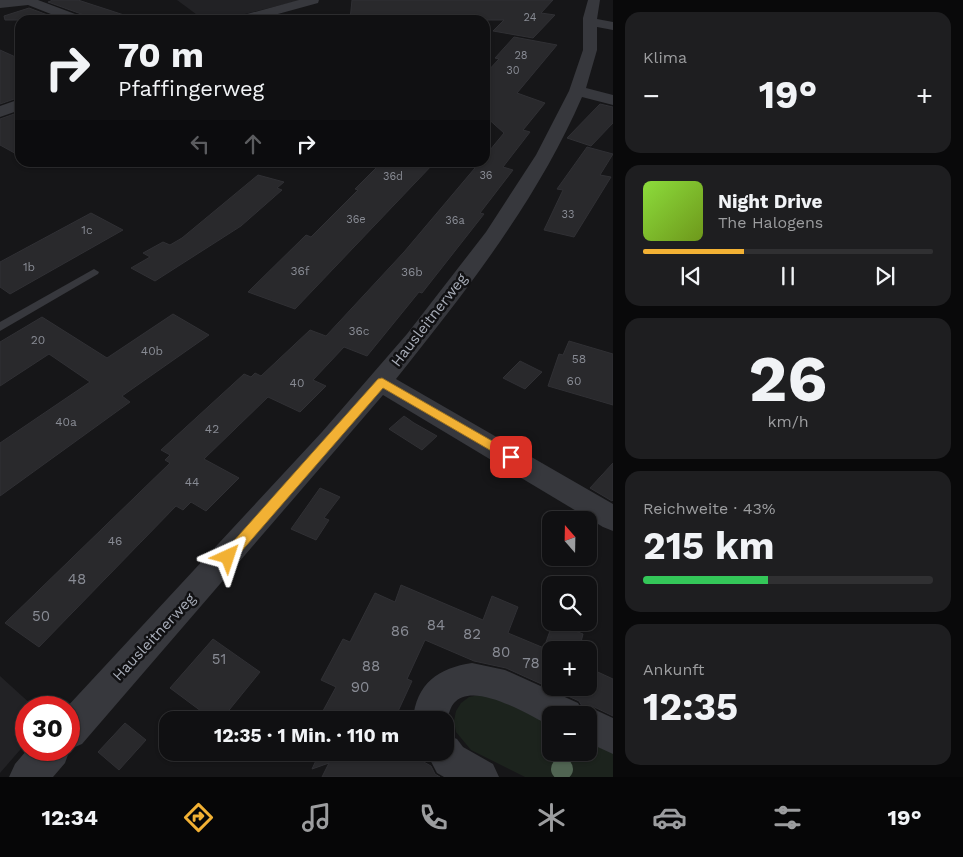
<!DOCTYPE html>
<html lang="de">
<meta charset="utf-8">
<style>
body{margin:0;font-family:"Work Sans",sans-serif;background:#1e1e20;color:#f1f3f6;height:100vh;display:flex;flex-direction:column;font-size:19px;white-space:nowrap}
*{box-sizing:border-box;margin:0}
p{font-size:16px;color:#9c9d9f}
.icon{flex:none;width:28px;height:28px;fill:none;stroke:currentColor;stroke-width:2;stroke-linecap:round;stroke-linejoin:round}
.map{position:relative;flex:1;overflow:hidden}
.details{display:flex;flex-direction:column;gap:12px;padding:12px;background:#09090a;width:350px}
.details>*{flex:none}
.hud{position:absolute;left:15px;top:15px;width:475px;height:152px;border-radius:15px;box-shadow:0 1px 4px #0004,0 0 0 1px #303032;background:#101012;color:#f1f3f6;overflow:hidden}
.needle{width:32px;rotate:340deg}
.controls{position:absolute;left:542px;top:511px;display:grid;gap:10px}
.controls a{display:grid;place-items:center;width:55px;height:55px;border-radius:10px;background:#101012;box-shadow:0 1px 4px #0004,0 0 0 1px #303032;font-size:25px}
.speed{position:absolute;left:15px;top:696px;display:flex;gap:10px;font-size:25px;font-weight:700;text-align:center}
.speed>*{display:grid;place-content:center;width:65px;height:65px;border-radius:50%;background:#101012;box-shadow:0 1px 4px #0004,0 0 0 1px #303032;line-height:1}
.speed .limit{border:8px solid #d22;background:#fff;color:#111}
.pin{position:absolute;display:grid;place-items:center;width:42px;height:42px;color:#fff;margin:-21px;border-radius:10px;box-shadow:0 2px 8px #0006}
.me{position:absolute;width:55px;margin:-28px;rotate:42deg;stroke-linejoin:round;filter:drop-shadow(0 0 4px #0008)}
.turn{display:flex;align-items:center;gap:18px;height:105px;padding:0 20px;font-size:22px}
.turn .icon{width:65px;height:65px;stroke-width:2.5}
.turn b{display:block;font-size:35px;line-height:42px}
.lanes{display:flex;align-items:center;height:48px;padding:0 20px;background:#0003;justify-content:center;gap:25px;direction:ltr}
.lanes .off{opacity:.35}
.big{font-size:38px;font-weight:700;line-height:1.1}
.details .tile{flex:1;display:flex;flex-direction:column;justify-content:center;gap:8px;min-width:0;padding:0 18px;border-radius:15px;background:#1e1e20}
.details .dial{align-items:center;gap:0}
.dial b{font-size:65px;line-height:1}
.song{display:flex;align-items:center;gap:15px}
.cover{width:60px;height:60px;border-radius:8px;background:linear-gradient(135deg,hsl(90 70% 55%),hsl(80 70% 35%))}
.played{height:5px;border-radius:2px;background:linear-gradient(90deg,#f2b134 35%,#303032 35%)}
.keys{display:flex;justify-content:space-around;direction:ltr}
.heat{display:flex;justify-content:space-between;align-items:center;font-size:28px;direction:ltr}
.charge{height:8px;border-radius:4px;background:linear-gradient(90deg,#34c759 43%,#303032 0)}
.trip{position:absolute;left:159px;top:711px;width:295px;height:50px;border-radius:15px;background:#101012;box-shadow:0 1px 4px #0004,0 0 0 1px #303032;font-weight:700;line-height:50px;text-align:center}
.tabs{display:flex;height:80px;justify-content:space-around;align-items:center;background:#060607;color:#9c9d9f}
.tabs .icon{width:35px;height:35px}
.tabs .on{color:#f2b134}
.tabs b{font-size:22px;color:#f1f3f6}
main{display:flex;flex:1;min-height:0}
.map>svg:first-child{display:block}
.built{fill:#222225}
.green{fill:#1c231d}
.building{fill:#29292c;stroke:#303034}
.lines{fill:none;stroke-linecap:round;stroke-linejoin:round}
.lane{fill:#37383d;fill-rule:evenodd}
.street{fill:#37383d;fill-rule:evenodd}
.tree{fill:#506452}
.route{fill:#f2b134;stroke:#9d7322}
.labels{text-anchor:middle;stroke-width:5;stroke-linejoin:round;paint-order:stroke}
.far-number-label{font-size:11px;fill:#888b94}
.number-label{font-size:12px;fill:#888b94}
.street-label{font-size:15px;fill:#a8adb8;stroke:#111113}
.near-number-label{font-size:15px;fill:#888b94}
</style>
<main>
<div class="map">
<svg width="613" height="777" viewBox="0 0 613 777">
<rect width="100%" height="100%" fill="#161618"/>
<!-- built -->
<path class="built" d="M177 0H302L221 20H204Z
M0 676 34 707 26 708V743L0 773Z"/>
<!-- green -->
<path class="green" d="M479 695H489L551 724V752H589V741L613 752V777H525L471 750 456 732 454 721 456 711 461 703 469 697Z"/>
<!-- building -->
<path class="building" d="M53 0H78L127 16V20H87L84 15 48 2Z
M352 0H553L541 13 555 15 533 38 493 31 504 20H350Z
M29 8 61 20H5L4 16Z
M514 37 557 45 517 93 545 103 523 130 530 132 503 167 513 170 480 213 484 214 422 293 419 292 367 356 344 347 313 380 326 386 300 412 268 397 204 459 239 478 206 511 191 502 183 510 176 506 39 647 5 623 170 463 165 460 170 455 161 450 244 374 251 377 255 373 261 376 310 330 326 336 404 252 480 162H485V156L504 133 485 116V74L499 59 495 58Z
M0 50 20 59V97L0 104Z
M600 104 613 107V123L591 146 567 138Z
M20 112V156L0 145V119Z
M587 147 613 154 600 175 611 177 574 237 544 230 563 190 557 189Z
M382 162H435L295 309 248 292 306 235 311 237 358 190 355 189Z
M258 175 284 182 277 188 282 190 241 226 155 281 131 268 150 257 143 253 163 242 170 245 182 238Z
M91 213 123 230 10 294 0 287V262Z
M173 314 209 335 122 396 130 402 0 496V443L90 382 49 354 0 386V342L42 317 107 358Z
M569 341 613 354V405L548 386 559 354 563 355Z
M520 361 542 372 525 389 503 378Z
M404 416 414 423 437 436 422 450 389 429Z
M613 463V500L612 501 590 488Z
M320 488 340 497 324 518 329 520 316 540 291 529Z
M401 585 483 620 492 596 518 607 508 633 544 648 553 622 583 634 579 650H547L551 652V688H589V668L613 679V716L590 705 583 708 579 701 506 668 474 661 425 640 407 679 412 681 394 720H318L336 687 321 680 343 639 350 642 375 593 395 602Z
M213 639 260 672 221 720H213L170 688Z
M125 723 146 740 119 770 98 752Z
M320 752H406L431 766 435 774 440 777H322L329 763 312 769Z"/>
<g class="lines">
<!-- lane -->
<path class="lane" d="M94 269 99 272 98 274 0 331V322Z"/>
<!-- street -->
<path class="street" d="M0 0H38L83 17 85 20H66L28 5 0 8Z
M299 0H319L318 3 256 20H234L236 17Z
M588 0H600L597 19 613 22V30L597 27V50L586 88 613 95V105L582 97C537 201 466 291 396 379L613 504V531L603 527 383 395 82 744 70 749 65 763 53 777H9L15 764 27 750H69V708H66L322 432 407 334 486 232 536 155 569 91 583 50V18Z
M20 99V110L0 117V106Z
M472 663 505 670 578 703 582 710 589 707 613 718V754L589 743V715H551V726C530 716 474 680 454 703 448 710 448 721 445 729V720H413C416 683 439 668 472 663Z
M445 734 457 739 463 747 493 764 499 777H444L437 773 426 752H445Z"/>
</g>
<!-- trees -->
<circle class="tree" cx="562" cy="769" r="11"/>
<!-- route -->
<path class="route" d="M382 378 515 454 517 457 515 460H507L383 388 233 561H223L221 557 223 553 378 379Z"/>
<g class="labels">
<!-- far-number labels -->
<g class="far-number-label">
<text x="530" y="21">24</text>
<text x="521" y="59">28</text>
<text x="513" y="74">30</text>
<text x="486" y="179">36</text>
<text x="393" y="180">36d</text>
<text x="568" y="218">33</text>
<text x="356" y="223">36e</text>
<text x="455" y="224">36a</text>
</g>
<!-- number labels -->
<g class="number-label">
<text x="87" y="234">1c</text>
<text x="29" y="271">1b</text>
<text x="300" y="275">36f</text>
<text x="412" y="276">36b</text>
<text x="359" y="335">36c</text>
<text x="38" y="344">20</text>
<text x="152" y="355">40b</text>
<text x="579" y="363">58</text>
<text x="574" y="385">60</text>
<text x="297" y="387">40</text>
<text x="66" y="426">40a</text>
<text x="212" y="433">42</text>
<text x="192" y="486">44</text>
<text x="115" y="545">46</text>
</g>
<!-- street labels -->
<g class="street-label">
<text transform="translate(429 320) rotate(-52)" y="5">Hausleitnerweg</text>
<text transform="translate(154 637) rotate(-47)" y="5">Hausleitnerweg</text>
</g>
<!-- near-number labels -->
<g class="near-number-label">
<text x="77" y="584">48</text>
<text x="41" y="621">50</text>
<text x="436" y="630">84</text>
<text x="400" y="636">86</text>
<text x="472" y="639">82</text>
<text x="501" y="657">80</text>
<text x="219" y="664">51</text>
<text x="531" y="668">78</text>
<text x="371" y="671">88</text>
<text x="360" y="692">90</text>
</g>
</g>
</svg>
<div class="controls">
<a><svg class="needle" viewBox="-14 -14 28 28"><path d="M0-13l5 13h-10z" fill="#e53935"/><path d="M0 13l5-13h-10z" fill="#9c9d9f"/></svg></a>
<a><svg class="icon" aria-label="search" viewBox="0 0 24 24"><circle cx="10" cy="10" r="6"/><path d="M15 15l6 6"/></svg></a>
<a>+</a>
<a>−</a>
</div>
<div class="speed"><div class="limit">30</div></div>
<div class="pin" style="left:511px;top:457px;background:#d93025"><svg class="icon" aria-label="arrive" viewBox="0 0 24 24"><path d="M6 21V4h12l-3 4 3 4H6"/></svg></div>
<svg class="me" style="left:228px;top:557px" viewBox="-20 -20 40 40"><path d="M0-17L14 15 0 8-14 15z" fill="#f2b134" stroke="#fff" stroke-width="4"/></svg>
<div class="trip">12:35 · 1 Min. · 110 m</div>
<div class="hud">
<div class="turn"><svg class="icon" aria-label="right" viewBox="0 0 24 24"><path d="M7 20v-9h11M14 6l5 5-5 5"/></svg><div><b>70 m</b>Pfaffingerweg</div></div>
<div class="lanes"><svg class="icon off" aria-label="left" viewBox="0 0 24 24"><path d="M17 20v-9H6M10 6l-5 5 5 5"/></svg><svg class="icon off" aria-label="ahead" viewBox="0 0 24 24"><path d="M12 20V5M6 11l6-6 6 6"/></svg><svg class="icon" aria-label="right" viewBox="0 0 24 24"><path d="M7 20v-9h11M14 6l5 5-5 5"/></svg></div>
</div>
</div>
<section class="details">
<div class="tile"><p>Klima</p>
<div class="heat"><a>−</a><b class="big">19°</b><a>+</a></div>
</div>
<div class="tile">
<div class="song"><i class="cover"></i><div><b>Night Drive</b><p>The Halogens</p></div></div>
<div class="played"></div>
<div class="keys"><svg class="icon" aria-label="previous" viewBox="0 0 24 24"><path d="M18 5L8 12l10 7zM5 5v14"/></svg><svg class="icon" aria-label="pause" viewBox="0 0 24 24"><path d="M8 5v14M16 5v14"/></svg><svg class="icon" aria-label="next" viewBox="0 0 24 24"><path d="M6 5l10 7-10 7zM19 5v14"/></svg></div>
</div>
<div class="tile dial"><b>26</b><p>km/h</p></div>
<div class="tile"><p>Reichweite · 43%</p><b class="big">215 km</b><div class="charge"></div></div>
<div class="tile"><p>Ankunft</p><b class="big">12:35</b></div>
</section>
</main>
<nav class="tabs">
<b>12:34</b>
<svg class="icon on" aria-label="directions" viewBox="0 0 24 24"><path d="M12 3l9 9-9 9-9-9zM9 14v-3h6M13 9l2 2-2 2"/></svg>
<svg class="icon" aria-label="music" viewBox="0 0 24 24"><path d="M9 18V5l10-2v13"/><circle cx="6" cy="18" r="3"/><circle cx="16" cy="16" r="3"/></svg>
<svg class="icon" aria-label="phone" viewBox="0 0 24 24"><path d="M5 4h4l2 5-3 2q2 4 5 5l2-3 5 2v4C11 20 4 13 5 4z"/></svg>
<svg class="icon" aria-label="climate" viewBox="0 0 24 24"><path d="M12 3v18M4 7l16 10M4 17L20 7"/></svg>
<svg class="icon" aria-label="car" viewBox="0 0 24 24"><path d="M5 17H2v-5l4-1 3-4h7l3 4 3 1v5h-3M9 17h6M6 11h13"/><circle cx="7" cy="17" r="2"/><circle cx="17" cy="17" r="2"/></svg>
<svg class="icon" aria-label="filters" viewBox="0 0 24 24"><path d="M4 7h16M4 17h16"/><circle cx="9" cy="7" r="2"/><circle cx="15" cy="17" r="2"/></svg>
<b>19°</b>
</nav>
